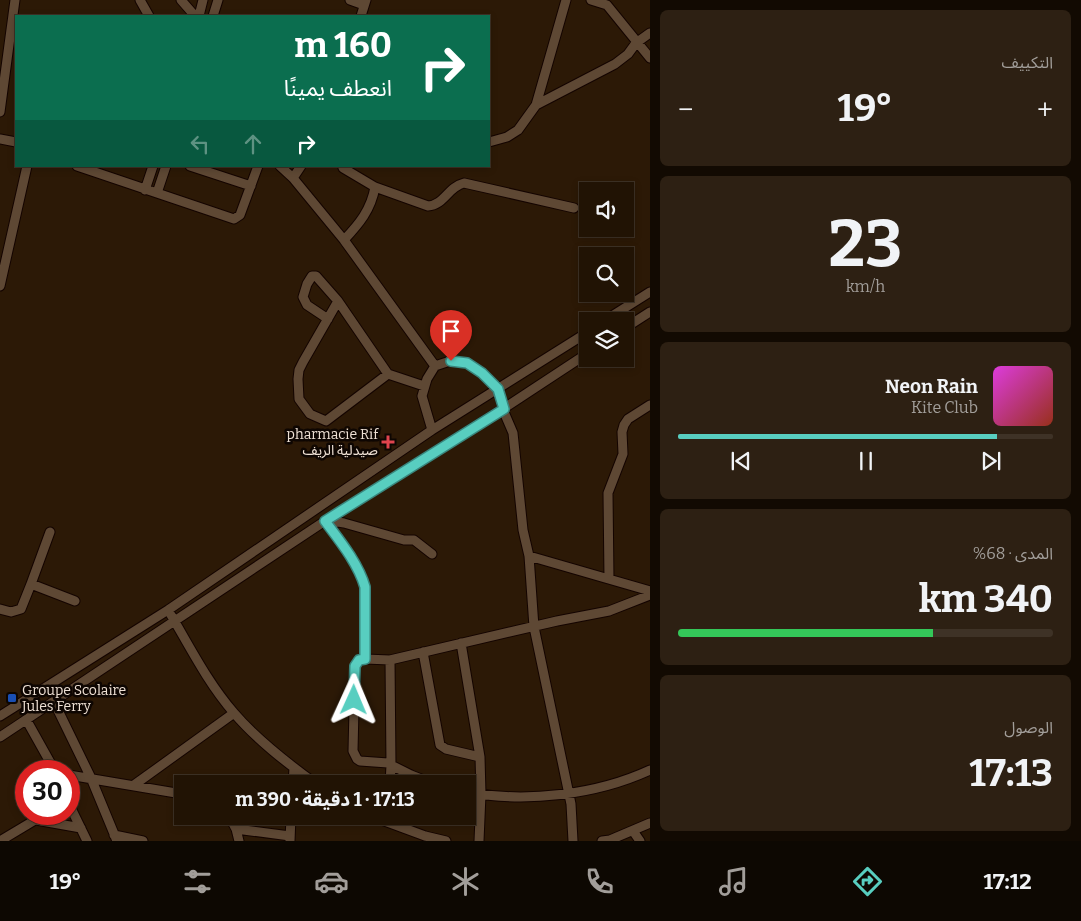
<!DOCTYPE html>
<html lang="ar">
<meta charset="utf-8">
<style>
body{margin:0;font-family:Bitter,"Noto Sans Arabic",serif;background:#2d2013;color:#f1f3f6;direction:rtl;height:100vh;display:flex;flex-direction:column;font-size:19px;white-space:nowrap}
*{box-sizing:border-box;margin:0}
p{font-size:16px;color:#a29e9a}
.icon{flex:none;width:28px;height:28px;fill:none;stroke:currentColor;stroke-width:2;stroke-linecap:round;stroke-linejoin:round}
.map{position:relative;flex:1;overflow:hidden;direction:ltr}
.drawer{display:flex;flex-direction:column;gap:10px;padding:10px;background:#120a02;width:431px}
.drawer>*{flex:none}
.hud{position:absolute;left:15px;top:15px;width:475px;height:152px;border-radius:0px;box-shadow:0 2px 8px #0003,0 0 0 1px #3e3226;direction:rtl;background:#0b6e4f;color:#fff;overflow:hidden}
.controls{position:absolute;left:579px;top:182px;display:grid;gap:10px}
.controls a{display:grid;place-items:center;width:55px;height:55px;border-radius:0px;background:#211304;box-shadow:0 2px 8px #0003,0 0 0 1px #3e3226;font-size:25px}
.speed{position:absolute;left:15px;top:760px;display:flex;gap:10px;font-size:25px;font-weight:700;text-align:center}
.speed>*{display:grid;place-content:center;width:65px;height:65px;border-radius:50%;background:#211304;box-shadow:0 2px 8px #0003,0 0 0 1px #3e3226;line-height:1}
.speed .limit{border:8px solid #d22;background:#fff;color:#111}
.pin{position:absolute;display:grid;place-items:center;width:42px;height:42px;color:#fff;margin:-51px -21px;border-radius:50% 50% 50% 0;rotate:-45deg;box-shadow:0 0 5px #0007}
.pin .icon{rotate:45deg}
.me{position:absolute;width:55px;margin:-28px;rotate:1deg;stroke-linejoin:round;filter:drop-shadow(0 0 4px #0008)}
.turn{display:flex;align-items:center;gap:18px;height:105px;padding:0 15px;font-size:22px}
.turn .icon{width:65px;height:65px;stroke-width:2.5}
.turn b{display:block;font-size:35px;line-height:42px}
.lanes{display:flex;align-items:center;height:48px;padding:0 15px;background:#0003;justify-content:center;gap:25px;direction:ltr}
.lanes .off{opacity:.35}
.big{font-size:38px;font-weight:700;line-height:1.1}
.drawer .card{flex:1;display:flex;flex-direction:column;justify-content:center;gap:8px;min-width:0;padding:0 18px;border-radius:8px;background:#2d2013}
.drawer .dial{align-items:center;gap:0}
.dial b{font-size:65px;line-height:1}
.song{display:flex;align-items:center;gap:15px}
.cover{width:60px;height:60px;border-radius:8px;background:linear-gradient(135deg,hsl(300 70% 55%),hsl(10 70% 35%))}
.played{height:5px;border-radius:2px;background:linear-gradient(90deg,#58cec0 85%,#3e3226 85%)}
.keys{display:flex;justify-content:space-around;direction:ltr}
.heat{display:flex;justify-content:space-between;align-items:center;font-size:28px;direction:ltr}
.charge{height:8px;border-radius:4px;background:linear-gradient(90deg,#34c759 68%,#3e3226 0)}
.trip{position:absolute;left:174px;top:775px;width:302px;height:50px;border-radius:0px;background:#211304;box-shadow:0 2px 8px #0003,0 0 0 1px #3e3226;font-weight:700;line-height:50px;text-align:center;direction:rtl}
.dock{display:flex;height:80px;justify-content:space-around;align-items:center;background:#0d0802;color:#a29e9a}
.dock .icon{width:35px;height:35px}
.dock .on{color:#58cec0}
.dock b{font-size:22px;color:#f1f3f6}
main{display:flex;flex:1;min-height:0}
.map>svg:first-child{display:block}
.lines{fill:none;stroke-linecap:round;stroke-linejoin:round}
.minor-casing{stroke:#140400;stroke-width:11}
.minor{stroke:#5e4834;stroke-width:9}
.route-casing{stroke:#39867d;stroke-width:12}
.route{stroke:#58cec0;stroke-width:9}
.health-dot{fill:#e0444e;stroke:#0e0602;stroke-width:2}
.transit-dot{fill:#1a4fb4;stroke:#0e0602;stroke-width:2}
.labels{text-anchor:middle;stroke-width:5;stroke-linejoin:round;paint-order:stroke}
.poi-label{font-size:14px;fill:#eee0d4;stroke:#0e0602;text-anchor:end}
</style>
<main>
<section class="drawer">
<div class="card"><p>التكييف</p>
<div class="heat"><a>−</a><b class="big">19°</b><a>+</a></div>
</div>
<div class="card dial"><b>23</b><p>km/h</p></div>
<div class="card">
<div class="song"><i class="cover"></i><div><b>Neon Rain</b><p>Kite Club</p></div></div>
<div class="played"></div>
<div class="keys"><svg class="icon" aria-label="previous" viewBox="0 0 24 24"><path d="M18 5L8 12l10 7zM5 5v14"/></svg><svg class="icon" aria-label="pause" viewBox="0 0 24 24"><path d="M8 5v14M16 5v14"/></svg><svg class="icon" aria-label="next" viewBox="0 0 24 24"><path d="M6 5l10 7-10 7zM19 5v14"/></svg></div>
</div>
<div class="card"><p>المدى · 68%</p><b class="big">340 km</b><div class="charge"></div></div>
<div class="card"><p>الوصول</p><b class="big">17:13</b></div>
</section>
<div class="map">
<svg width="650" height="841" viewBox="0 0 650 841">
<rect width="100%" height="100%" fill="#2c1906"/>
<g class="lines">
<defs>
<path id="minor" d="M140 0 149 16
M181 0 195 16
M350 0 364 5
M591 0 607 5 650 58
M199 16 203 0
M213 16 218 0
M361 16 366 0
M536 105 566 0
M0 112 15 0
M0 139 16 142
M489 142 507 137 518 130 536 105 615 64 628 54 636 43 650 33
M77 166 234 219 240 215 258 166
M190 166 251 186
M280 166 293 178 344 240 435 366
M343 168 375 187 428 206C444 205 448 187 464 183L574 208
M293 178 301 166
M145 190 153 166
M157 193 166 166
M344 240C359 224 371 210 375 187
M0 286 27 166
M338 301 303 362 299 370 298 379 299 399 310 414 326 421 388 374
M328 319 307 305 303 297 307 284 312 276H316L338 301 388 374 424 386
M604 321 650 292
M625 328 650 312
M432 430 422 396 427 379 435 366 450 361 467 363 482 373 498 389 504 412 513 433 523 530 529 556 534 627 571 804 573 841
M325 521C340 541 358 563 365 587V659
M328 525 338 522 344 523 404 540H414L432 554
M529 556 650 591
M609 579 608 493 623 454 622 432 624 425 628 419 650 405
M31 584 50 532
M0 609 11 612 21 609 31 584 75 601
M171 615C191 649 208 683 234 713 257 740 287 763 316 784
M461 643 480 757 481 794 479 841
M423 652 440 745 446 749 480 757
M390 660 391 765 411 775 434 784
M54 702 91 778 117 841
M0 716 168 610 432 430 588 332
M27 721 55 771
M0 737 325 521 503 409 588 353
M69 775 182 794
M293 784 294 768
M390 784 391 765 388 763 360 761 357 759 353 751 355 666 359 660 365 659 390 660 557 621 609 611 650 595
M134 785 234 713
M468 792C525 803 596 795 650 770
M69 804 87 841
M229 816 236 829 239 841
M371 816 425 836 446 841
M36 820 81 828
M236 829 290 836
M633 831 640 841
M114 835 143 841
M0 841 45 814
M290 841 291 816
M602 841 610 840 650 823"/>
</defs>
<!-- minor casing -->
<use href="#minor" class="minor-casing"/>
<!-- minor -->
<use href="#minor" class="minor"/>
</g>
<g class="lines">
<defs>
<path id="route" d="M354 700 355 666 359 660 365 659V587C358 563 340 541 325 521L504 409 498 389 482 373 467 363 451 361"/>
</defs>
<!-- route casing -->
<use href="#route" class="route-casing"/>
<!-- route -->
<use href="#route" class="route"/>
</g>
<!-- markers -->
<path class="health-dot" d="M385.5 434.5h5v5h5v5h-5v5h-5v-5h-5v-5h5z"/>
<rect class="transit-dot" x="7" y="693" width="10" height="10" rx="2.5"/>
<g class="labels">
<!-- poi labels -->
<g class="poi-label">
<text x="378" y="439">pharmacie Rif<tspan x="378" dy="16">صيدلية الريف</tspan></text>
<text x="22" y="695" text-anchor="start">Groupe Scolaire<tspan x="22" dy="16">Jules Ferry</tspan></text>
</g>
</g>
</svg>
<div class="controls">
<a><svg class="icon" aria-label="sound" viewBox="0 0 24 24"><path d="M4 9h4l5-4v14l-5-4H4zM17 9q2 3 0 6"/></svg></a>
<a><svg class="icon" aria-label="search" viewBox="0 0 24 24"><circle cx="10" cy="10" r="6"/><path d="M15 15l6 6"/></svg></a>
<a><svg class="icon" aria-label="layers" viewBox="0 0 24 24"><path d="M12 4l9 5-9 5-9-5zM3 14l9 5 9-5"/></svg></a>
</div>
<div class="speed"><div class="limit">30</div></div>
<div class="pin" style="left:451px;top:361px;background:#d93025"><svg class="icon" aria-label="arrive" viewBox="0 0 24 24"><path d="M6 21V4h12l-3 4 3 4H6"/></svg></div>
<svg class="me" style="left:354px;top:700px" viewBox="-20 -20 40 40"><path d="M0-17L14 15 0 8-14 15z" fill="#58cec0" stroke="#fff" stroke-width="4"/></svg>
<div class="trip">17:13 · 1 دقيقة · 390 m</div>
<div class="hud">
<div class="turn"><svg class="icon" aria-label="right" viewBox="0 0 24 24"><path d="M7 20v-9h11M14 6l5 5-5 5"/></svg><div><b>160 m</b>انعطف يمينًا</div></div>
<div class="lanes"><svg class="icon off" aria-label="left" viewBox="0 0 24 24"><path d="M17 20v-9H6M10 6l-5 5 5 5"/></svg><svg class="icon off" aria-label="ahead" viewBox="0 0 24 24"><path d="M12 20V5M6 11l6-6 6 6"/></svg><svg class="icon" aria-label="right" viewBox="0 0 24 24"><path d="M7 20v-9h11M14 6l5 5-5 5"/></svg></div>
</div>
</div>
</main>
<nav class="dock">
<b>17:12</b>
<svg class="icon on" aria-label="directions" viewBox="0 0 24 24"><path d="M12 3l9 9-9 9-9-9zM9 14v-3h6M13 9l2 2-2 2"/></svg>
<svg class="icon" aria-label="music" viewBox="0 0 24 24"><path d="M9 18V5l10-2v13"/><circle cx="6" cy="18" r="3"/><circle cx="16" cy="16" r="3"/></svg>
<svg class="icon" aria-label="phone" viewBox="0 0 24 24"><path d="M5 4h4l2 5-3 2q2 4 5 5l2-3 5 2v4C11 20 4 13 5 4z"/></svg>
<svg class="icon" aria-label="climate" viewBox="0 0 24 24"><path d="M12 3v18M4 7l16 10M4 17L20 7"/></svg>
<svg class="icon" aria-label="car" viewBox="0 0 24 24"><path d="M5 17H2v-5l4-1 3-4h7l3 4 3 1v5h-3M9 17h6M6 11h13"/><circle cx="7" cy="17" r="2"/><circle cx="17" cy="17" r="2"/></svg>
<svg class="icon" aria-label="filters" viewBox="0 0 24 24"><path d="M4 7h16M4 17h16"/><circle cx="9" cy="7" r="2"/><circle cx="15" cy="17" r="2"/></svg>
<b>19°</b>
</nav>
